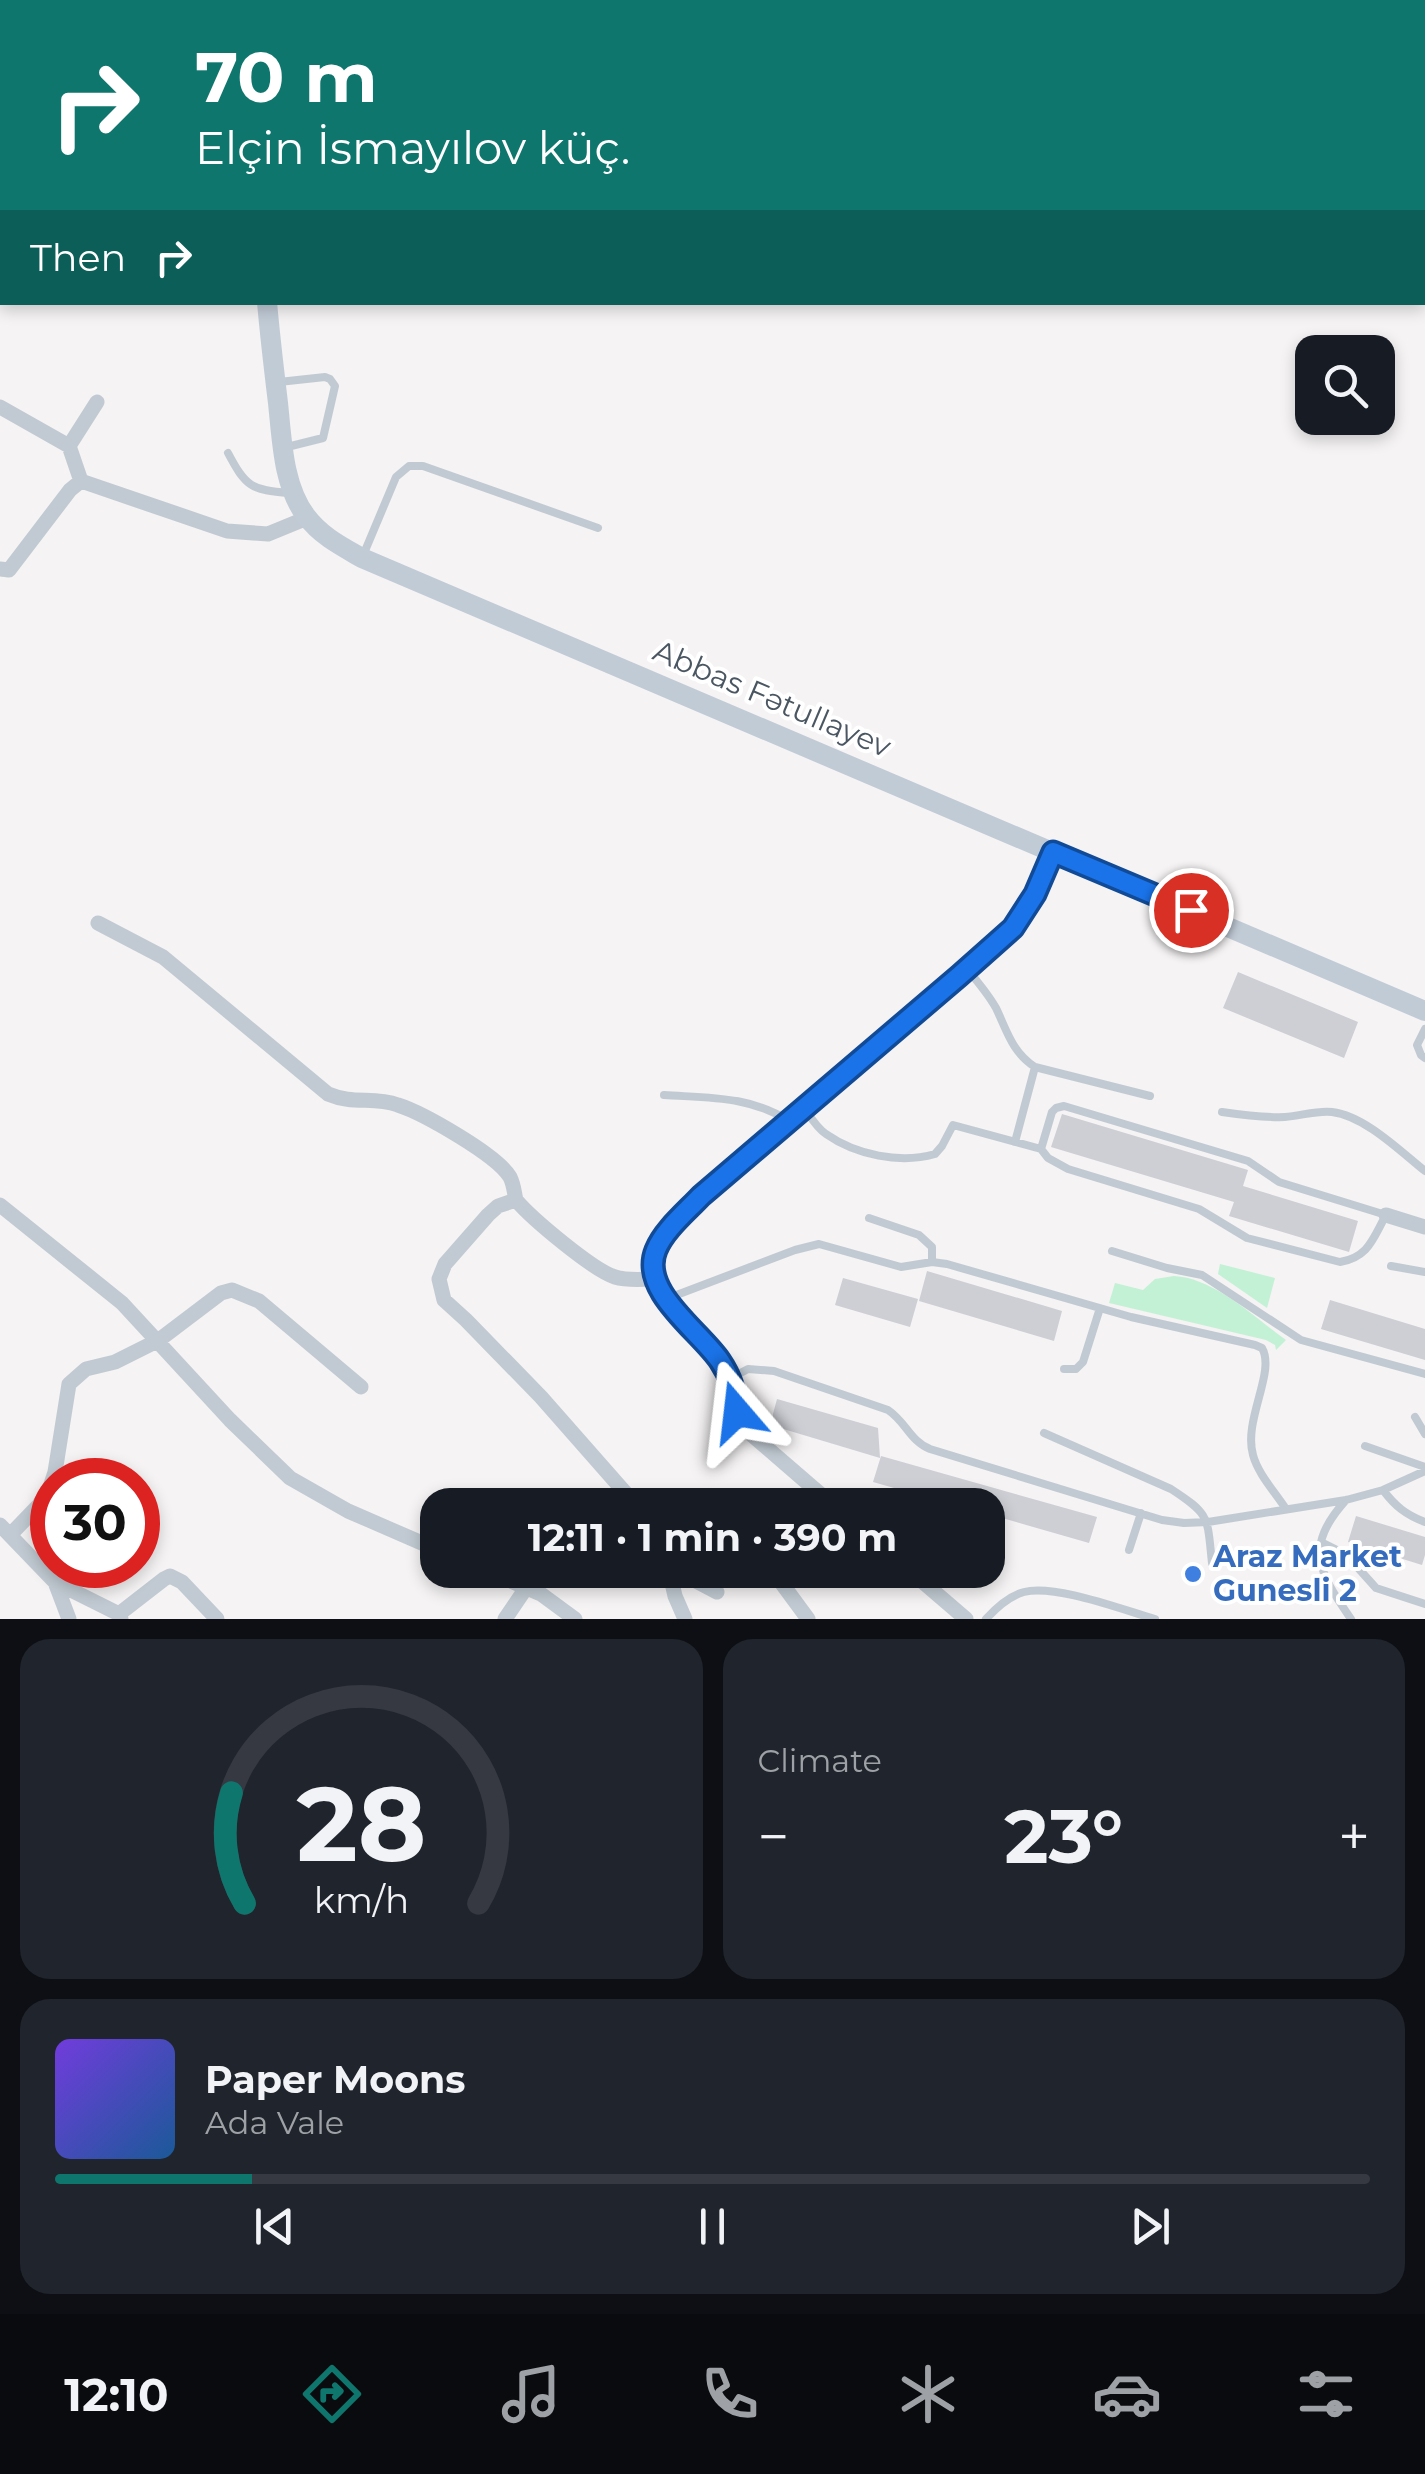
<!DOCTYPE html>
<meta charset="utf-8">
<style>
body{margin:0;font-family:Montserrat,sans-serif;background:#20242c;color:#f1f3f6;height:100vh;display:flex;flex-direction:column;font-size:38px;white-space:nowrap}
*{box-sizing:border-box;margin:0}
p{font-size:32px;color:#9ea1a6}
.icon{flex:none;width:55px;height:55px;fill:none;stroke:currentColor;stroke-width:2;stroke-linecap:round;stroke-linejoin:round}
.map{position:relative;height:1619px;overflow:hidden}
.sheet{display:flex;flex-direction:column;gap:20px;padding:20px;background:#0d0f14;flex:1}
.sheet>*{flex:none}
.banner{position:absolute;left:0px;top:0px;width:1425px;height:305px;box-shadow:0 5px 15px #0003;background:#0f766e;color:#fff;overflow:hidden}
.controls{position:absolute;left:1295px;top:335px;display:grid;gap:20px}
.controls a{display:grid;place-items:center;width:100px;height:100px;border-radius:20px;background:#171b24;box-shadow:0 5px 15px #0003;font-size:50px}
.speed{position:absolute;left:30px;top:1458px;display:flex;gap:20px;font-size:50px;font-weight:700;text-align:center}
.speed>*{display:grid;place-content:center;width:130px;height:130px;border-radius:50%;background:#171b24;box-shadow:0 5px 15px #0003;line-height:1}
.speed .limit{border:15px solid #d22;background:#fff;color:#111}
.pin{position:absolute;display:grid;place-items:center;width:85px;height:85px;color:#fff;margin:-42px;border:5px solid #fff;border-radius:50%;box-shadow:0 2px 10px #0007}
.me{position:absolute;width:110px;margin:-55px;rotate:343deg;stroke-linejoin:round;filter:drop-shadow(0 0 8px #0008)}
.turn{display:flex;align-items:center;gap:35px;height:210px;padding:0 30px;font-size:45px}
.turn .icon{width:130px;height:130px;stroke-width:2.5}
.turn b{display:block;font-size:70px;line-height:85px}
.then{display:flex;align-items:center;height:95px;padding:0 30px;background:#0003;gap:20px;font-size:38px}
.big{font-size:75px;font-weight:700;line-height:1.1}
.sheet .card{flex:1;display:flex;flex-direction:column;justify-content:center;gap:15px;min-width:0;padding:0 35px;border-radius:30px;background:#20242c}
.sheet .dial{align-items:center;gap:0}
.dial svg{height:260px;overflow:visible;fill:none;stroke:#363941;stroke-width:7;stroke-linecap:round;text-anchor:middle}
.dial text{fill:#f1f3f6;stroke:none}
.song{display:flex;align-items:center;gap:30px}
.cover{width:120px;height:120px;border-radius:15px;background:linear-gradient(135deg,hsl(260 70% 55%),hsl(210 70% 35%))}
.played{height:10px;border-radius:5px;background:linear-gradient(90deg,#0f766e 15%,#363941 15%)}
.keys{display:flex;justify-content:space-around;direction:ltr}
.heat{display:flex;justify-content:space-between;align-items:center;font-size:55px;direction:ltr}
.sheet .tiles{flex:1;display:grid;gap:20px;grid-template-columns:1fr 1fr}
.card:last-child{grid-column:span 2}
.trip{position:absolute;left:420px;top:1488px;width:585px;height:100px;border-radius:30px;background:#171b24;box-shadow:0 5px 15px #0003;font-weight:700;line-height:100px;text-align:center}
.tab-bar{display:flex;height:160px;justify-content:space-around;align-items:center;background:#090b0e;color:#9ea1a6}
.tab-bar .icon{width:70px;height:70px}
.tab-bar .active{color:#0f766e}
.tab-bar b{font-size:45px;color:#f1f3f6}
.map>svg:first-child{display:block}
.green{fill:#c3f1d5}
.building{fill:#cdcfd5}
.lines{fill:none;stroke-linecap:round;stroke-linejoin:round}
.lane{stroke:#c1cad2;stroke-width:8}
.street{stroke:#c1cad2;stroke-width:15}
.secondary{stroke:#c1cbd6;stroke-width:20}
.route-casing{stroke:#114b97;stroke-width:25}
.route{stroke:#1a73e8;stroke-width:18}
.shop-dot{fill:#3f7fe0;stroke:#fff;stroke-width:4}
.labels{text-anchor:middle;stroke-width:8;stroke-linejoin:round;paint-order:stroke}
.street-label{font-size:30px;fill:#4a5661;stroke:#fff}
.shop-label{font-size:30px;font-weight:bold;fill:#366cbe;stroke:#fff;text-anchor:start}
</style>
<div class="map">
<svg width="1425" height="1619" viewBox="0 0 1425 1619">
<rect width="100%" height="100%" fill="#f5f3f3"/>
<!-- green -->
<path class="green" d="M1220 1264 1275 1278 1267 1308 1218 1274Z
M1174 1276C1214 1278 1254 1317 1286 1340L1276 1350 1275 1345 1266 1340 1109 1303 1115 1283 1143 1290 1155 1279Z"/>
<!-- building -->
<path class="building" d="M1238 972 1358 1022 1344 1058 1223 1008Z
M1062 1114 1248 1170 1243 1186 1358 1221 1349 1252 1229 1216 1234 1202 1051 1147Z
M927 1271 1062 1311 1054 1341 919 1301Z
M843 1278 918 1299 910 1327 835 1305Z
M1330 1300 1425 1329V1360L1321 1329Z
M777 1399 878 1428 880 1458 770 1425Z
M881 1456 1097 1517 1089 1543 988 1514V1505H954L873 1482Z
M1356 1516 1425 1537V1555L1422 1565 1348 1542Z"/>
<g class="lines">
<!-- lane -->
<path class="lane" d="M1392 0 1401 2
M821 2 822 0
M1133 2 1134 0
M1422 2 1423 0
M1422 8 1425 9
M1422 91H1425
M279 382 325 377 330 379 335 386 323 438 283 448
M228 453C246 487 251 490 290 493
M362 558 396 477 409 466H423L598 528
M967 969C978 982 988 994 996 1008 1007 1031 1012 1052 1035 1067L1150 1096
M1425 1029 1417 1045 1421 1055 1425 1058
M664 1095C709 1098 750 1096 789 1121
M805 1109C811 1118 817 1128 826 1134 856 1155 900 1164 935 1154L942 1146 953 1125 1041 1149 1048 1158 1068 1169 1199 1209 1247 1238 1340 1262C1369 1257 1373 1238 1386 1215L1279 1182 1248 1161 1064 1106 1056 1108 1052 1112 1041 1149
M1222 1112C1243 1115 1264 1118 1285 1117 1300 1116 1318 1110 1332 1112 1365 1116 1400 1151 1425 1171
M1015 1142 1035 1067
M869 1218 919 1235 932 1247V1262
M1112 1251 1167 1268 1202 1275 1301 1340 1425 1374
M1391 1266 1425 1272
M666 1299 795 1250 819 1244 901 1267 932 1262 947 1264 1131 1317 1255 1345 1262 1348C1276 1372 1243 1420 1253 1455 1258 1474 1275 1492 1286 1509
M1064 1369H1076L1083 1362 1100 1308
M731 1378 748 1369 774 1371 888 1410C906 1422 910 1441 930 1449L1162 1520 1184 1523 1208 1522 1346 1500 1383 1490 1425 1471
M1415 1417 1425 1434
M1044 1433 1171 1489C1211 1515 1207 1517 1212 1563
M1365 1446 1425 1467
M1383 1490C1395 1506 1406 1515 1425 1522
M1346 1500C1303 1548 1319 1572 1351 1619
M1321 1542 1339 1551 1350 1559 1376 1588 1425 1604
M1129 1550 1141 1513
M986 1619C996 1608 1009 1596 1024 1592 1055 1584 1123 1610 1155 1619"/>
<!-- street -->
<path class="street" d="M0 108H2
M0 207H2
M0 407 69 446 81 481
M69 446 97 402
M0 569 9 570 70 490 81 481 227 531 268 534 307 518
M98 923 163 957 328 1094C354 1105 373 1096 398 1105 423 1113 497 1155 510 1177 514 1185 514 1192 516 1200
M0 1205 122 1303 230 1420 290 1478 348 1511 438 1550
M1386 1215 1425 1227
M636 1505 541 1397 466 1320 444 1300 439 1279 445 1264 488 1215 498 1206 516 1200C532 1219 593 1270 615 1277 628 1281 642 1279 655 1279
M833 1505 745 1429C734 1414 738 1394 730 1377 714 1343 682 1319 660 1290 640 1247 674 1225 701 1196L1013 928 1035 895 1053 852
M0 1525 55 1582 69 1619
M11 1534 39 1505 50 1487 55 1472 69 1384 86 1369 115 1362 159 1340 221 1293 232 1290 259 1301 361 1387
M485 1570 541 1594 575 1619
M669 1570 675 1596 685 1619
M772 1570 808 1619
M909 1570 966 1619
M670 1574 679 1572 717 1592
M55 1582 119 1614 121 1619
M119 1614 164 1579 170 1576 182 1582 217 1619
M505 1619 526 1588"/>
<!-- secondary -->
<path class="secondary" d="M230 0V2
M448 0 463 2
M776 0 780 2
M744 2 747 0
M1422 196 1425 197
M1422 220H1425
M267 302C270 336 274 370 278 403 282 440 283 486 306 516 321 536 341 546 362 558L1425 1011"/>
</g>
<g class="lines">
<defs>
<path id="route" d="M737 1412C736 1393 731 1377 720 1361 700 1331 639 1291 656 1250 664 1230 686 1212 701 1196L959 976 1013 928 1035 894 1053 852 1191 910"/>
</defs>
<!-- route casing -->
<use href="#route" class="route-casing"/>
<!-- route -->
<use href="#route" class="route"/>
</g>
<!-- markers -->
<circle class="shop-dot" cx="1193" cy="1574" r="10"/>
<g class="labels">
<!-- street labels -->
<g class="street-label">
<text transform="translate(772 699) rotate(23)" y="10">Abbas Fətullayev</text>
</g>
<!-- shop labels -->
<g class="shop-label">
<text x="1213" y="1567">Araz Market<tspan x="1213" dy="34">Gunesli 2</tspan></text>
</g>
</g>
</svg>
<div class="controls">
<a><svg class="icon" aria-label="search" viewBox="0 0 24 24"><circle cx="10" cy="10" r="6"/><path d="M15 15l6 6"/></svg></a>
</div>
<div class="speed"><div class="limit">30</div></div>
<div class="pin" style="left:1191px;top:910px;background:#d93025"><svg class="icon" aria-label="arrive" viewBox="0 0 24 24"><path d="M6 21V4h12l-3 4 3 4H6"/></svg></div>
<svg class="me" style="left:737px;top:1412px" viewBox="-20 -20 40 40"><path d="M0-17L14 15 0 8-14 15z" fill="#1a73e8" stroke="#fff" stroke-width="4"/></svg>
<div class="trip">12:11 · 1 min · 390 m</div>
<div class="banner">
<div class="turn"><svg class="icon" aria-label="right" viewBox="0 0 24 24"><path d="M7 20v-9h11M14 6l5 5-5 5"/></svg><div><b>70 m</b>Elçin İsmayılov küç.</div></div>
<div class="then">Then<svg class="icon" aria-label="right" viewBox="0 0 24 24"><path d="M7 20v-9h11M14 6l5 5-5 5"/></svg></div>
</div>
</div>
<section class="sheet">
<div class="tiles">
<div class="card dial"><svg viewBox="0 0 100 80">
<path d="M14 69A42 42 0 1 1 86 69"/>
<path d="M14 69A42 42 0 0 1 10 35" stroke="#0f766e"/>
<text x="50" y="56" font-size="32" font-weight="700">28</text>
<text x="50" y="72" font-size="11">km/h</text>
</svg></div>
<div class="card"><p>Climate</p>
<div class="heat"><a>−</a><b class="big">23°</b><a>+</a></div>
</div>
<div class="card">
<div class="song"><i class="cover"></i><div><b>Paper Moons</b><p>Ada Vale</p></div></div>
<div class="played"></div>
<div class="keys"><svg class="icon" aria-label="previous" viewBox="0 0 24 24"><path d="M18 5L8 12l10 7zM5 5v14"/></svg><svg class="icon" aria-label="pause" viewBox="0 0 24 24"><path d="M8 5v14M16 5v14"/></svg><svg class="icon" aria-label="next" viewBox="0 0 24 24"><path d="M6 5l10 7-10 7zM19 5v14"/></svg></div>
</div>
</div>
</section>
<nav class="tab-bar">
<b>12:10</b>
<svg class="icon active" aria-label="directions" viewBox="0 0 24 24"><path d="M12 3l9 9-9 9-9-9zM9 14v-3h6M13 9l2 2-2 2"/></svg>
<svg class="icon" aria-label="music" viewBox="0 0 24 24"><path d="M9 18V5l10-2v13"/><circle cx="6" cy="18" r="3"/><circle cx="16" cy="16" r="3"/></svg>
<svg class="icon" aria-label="phone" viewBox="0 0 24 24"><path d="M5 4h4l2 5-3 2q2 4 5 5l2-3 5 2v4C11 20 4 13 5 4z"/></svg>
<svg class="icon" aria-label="climate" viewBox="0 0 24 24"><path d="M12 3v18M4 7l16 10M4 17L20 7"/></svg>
<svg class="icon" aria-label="car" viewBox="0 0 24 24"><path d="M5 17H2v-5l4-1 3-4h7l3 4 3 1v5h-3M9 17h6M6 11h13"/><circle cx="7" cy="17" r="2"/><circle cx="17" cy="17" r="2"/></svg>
<svg class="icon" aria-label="filters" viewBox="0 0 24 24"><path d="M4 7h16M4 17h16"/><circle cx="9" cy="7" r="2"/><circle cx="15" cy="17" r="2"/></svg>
</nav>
